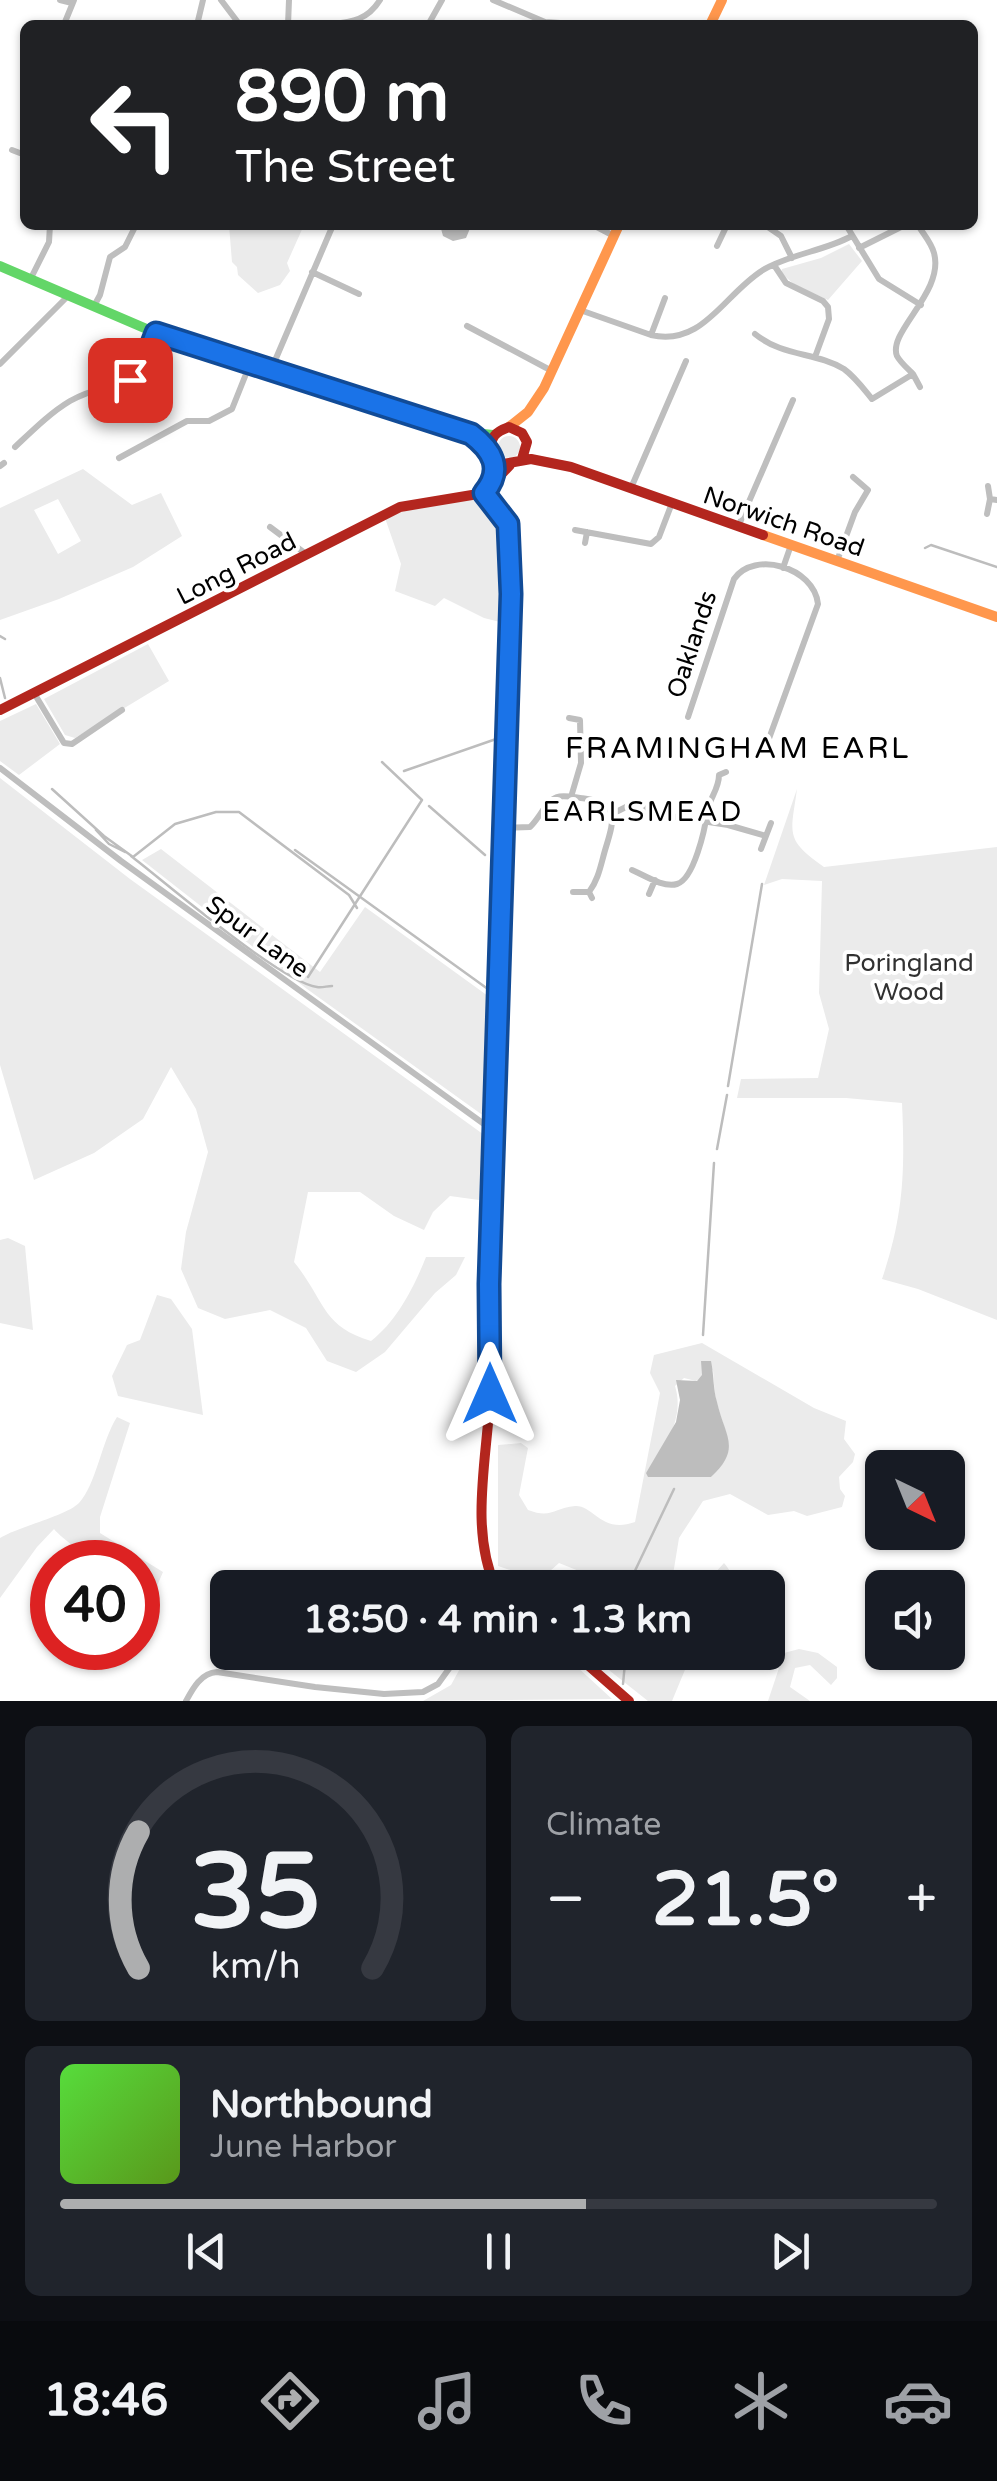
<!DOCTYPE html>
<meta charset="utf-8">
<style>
body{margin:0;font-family:"Varela Round",sans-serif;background:#20242c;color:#f1f3f6;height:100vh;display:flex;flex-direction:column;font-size:38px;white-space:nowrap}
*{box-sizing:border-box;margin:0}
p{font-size:32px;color:#9ea1a6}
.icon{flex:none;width:55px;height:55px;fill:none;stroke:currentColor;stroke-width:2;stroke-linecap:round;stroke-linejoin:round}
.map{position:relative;height:1701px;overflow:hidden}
.sheet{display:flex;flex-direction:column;gap:25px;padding:25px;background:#0d0f14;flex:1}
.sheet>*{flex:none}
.banner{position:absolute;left:20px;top:20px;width:958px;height:210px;border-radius:15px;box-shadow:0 2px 8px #0004;background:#202124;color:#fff;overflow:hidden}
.needle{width:65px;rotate:137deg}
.controls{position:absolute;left:865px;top:1450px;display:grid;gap:20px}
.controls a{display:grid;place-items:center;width:100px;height:100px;border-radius:15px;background:#171b24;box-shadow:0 2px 8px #0004;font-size:50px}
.speed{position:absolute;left:30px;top:1540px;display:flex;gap:20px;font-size:50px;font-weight:700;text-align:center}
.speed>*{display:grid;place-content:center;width:130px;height:130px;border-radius:50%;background:#171b24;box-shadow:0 2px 8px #0004;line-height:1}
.speed .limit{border:15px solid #d22;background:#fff;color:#111}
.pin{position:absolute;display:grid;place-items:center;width:85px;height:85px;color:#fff;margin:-42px;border-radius:20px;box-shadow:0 5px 15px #0006}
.me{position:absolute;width:110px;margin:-55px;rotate:0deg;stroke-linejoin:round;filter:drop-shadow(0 0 8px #0008)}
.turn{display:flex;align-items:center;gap:35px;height:210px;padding:0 50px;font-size:45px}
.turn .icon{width:130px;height:130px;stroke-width:2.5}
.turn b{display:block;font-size:70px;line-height:85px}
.big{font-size:75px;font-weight:700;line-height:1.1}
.sheet .tile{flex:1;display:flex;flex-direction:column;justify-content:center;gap:15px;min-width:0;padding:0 35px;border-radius:15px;background:#20242c}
.sheet .dial{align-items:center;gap:0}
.dial svg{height:260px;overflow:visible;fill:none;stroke:#363941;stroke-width:7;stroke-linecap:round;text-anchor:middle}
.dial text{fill:#f1f3f6;stroke:none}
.song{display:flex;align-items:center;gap:30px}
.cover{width:120px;height:120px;border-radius:15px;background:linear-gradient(135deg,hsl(110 70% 55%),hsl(90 70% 35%))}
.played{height:10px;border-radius:5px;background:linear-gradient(90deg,#adaeaf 60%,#363941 60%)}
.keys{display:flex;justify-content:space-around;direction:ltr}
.heat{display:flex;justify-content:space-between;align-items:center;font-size:55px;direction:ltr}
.sheet .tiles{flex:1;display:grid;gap:25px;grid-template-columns:1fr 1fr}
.tile:last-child{grid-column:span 2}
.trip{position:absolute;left:210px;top:1570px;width:575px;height:100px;border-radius:15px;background:#171b24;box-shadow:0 2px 8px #0004;font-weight:700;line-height:100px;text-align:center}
.tabs{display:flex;height:160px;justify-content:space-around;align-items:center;background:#090b0e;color:#9ea1a6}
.tabs .icon{width:70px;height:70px}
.tabs .selected{color:#adaeaf}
.tabs b{font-size:45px;color:#f1f3f6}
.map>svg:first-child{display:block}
.green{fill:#ebebeb;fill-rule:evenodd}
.water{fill:#bdbdbd}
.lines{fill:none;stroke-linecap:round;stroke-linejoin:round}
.stream{stroke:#bdbdbd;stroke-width:2.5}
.street{stroke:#bebebe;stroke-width:6}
.fast{stroke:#63d668;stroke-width:10}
.slow{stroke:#ff974d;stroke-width:10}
.jam{stroke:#b3261e;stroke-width:10}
.route-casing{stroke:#114b97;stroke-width:25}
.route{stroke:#1a73e8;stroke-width:18}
.labels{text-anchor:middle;stroke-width:8;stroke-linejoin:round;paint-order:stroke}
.street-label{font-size:25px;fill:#000;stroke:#fff}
.park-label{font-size:25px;fill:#313131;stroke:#fff}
.neighbourhood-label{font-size:28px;letter-spacing:2.5px;fill:#000;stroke:#fff}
.quarter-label{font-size:30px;letter-spacing:2.5px;fill:#000;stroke:#fff}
</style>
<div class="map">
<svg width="997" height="1701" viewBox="0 0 997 1701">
<rect width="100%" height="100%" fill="#fff"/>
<!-- green -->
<path class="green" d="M229 225H304L287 263 290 271 280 285 258 293 238 275 237 267 232 262Z
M849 244 862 261 828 300 795 285 781 273 782 269 821 258Z
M498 447a11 11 0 1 1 22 0a11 11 0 1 1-22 0Z
M83 469 132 505 161 493 182 536 133 567 59 599 0 620V508ZM58 499 81 541 58 554 34 510Z
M480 497 506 531 504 623 484 618 444 598 435 606 395 591 401 564 385 518 416 507Z
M148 644 169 681 75 738 65 735 44 699Z
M36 704 60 744 19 775 0 761V721Z
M0 778 130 879 487 1137 488 1184 479 1200 450 1196 433 1212 424 1230 394 1216 360 1192H308L294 1262C325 1300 321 1326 371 1341 397 1321 414 1287 426 1257H465L456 1275 435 1293 385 1352 356 1372 327 1361 306 1328 270 1310 225 1319 198 1308 181 1269 186 1232 208 1152 196 1109 171 1067 143 1119 94 1153 34 1180 0 1065Z
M797 789C791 834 784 839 824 867L997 847V1320L918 1289 882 1279C904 1214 905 1170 902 1103L846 1098H737L741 1079 818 1078 829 1029 819 993 822 881 782 879 764 885Z
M161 849 320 972 365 907 488 996V1119L307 989 142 860Z
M8 1238 25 1246 33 1330 0 1323V1240Z
M157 1295 171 1299 192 1329 203 1415 118 1396 112 1376 127 1345 140 1340Z
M702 1343 814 1408 846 1421 844 1439 855 1454 853 1462 839 1477 840 1489 845 1496 842 1507 807 1516 794 1511 768 1515 730 1494 703 1501 679 1538 671 1587H595L596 1582 589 1575 559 1563 540 1580 498 1566V1445L521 1443 528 1448 519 1495 528 1510C551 1519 554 1508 575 1506 594 1505 601 1534 635 1522L660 1393 650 1373 654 1355ZM713 1370C714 1381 714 1393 717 1403 725 1436 740 1449 711 1477L646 1473C665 1448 685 1418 675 1386L684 1378 696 1381Z
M117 1417 130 1423 100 1517V1533L163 1572 154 1593 138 1583V1562C127 1562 113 1565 103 1562 88 1557 63 1540 54 1529L37 1547 0 1598V1538C20 1526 66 1516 79 1503 96 1485 102 1440 117 1417Z
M724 1563C732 1573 735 1577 727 1587H702Z
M799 1649 818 1653 837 1667V1678L831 1685 810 1665 795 1668 790 1687 810 1701H768L784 1653Z
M469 1652 562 1653 612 1699 423 1701 451 1685Z
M601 1653V1652L692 1653 672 1701H648L600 1663Z"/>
<!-- water -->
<path class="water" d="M440 225H470L471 226 466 238 453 241 443 236Z
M701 1361H711C714 1375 713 1389 717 1402 725 1437 742 1448 711 1477H648L646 1473 676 1422 680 1400 676 1380 697 1381 702 1375Z"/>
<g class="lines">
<!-- stream -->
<path class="stream" d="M925 548 931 545 997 567
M0 636 5 639
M0 678 5 698
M404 771 499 738
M52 789 104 836 133 857 175 824 216 812H239L349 895 357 908
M429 806 485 855
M96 830 109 844 125 852
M295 850 492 992
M131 856C165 882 282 983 317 987 322 988 327 986 332 986
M308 977 422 800 382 762
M728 1086 762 884
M717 1149 727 1095
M703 1335 714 1163
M632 1588V1577L674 1489
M623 1684 626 1652"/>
<!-- street -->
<path class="street" d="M60 0 72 3
M221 0 240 25
M493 0 545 22 591 25
M65 22 74 0
M197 25 203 0
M288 25 289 0
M327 25C351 22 367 21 380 0
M428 25 442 0
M12 150 25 155
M593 225 614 236
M765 225 781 236 792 258
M846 225 879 279 921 305
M717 246 727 225
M859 248 905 225
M774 265 786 283 823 301 828 307 829 319 815 357
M312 272 359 294
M31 278 49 242 50 225
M94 306 100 295 110 257 125 247 136 225
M580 310 651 335 665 298
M467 326 552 371
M755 334C783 357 816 352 844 369 855 377 863 388 872 399L913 374C908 369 900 362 897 356 887 332 945 292 934 253 931 242 923 234 918 225
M651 335C703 347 724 294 763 270 790 254 824 251 852 236
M0 364 68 296
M271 370 333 225
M913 374 920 387
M15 447C32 431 50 413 70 401 114 376 140 397 156 333
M119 458 187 421H209L232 409 250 364
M0 466 4 463
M988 486 990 499
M631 488 686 361
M987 514 990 499 997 500
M270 527 306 554
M738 527 793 400
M575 530 651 544 659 537 672 503
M585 543 587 532
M837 561 855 512 868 490 853 477
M783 568 791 545
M34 693 64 743 72 744 122 710
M688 717 734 579C754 550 814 567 818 604L767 744
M569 718 580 720 581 763 571 797
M0 768 121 861 495 1132
M612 814 628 806H641L670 816 728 825 766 836
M503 828 530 827C539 819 546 801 557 797 563 795 574 797 581 798 619 802 615 818 606 847 601 863 599 879 589 892L592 898
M761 849 771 823
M632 870C644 875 663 888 677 884 694 879 705 829 707 813 709 798 719 790 719 775L726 772
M573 892H589
M649 894 655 880
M186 1701C193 1688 201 1673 217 1672L315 1687 384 1694 423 1692 438 1684 461 1652"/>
<!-- fast -->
<path class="fast" d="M0 266 156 333 463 432 493 435
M490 1333 502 880"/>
<!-- slow -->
<path class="slow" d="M710 25 722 0
M509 427 528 412 544 388 619 225
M484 493 507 525 511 594 502 880
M763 535 997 617"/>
<!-- jam -->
<path class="jam" d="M522 459 527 442 522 433 509 427C495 432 490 437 491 453L503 464 531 459 571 467 763 535
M0 710 400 507 484 493 510 465
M490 1333C490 1359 491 1385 489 1411 485 1468 471 1534 496 1588
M573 1652 629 1701"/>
</g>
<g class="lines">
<defs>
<path id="route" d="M130 380 146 359 156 333 471 434C492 450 504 469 484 493L508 524 511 594 489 1284 490 1394"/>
</defs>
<!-- route casing -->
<use href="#route" class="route-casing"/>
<!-- route -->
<use href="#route" class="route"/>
</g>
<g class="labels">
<!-- street labels -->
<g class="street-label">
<text transform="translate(784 521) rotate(19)" y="9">Norwich Road</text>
<text transform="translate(236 568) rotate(-27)" y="9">Long Road</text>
<text transform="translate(691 644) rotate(-72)" y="9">Oaklands</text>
<text transform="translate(258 936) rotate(36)" y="9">Spur Lane</text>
</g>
<!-- park labels -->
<g class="park-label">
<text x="909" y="971">Poringland<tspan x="909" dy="29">Wood</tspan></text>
</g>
<!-- neighbourhood labels -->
<g class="neighbourhood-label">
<text x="643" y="821">EARLSMEAD</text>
</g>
<!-- quarter labels -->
<g class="quarter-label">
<text x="738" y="758">FRAMINGHAM EARL</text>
</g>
</g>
</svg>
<div class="controls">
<a><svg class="needle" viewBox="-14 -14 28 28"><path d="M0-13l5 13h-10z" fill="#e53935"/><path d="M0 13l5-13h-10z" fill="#9ea1a6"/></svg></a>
<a><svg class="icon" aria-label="sound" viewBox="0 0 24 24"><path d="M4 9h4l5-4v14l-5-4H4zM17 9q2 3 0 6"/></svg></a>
</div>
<div class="speed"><div class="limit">40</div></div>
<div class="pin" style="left:130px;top:380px;background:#d93025"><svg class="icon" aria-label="arrive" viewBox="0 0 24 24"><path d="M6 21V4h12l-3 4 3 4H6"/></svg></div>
<svg class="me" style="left:490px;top:1394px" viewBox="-20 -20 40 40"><path d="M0-17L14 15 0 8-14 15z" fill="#1a73e8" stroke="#fff" stroke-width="4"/></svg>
<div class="trip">18:50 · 4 min · 1.3 km</div>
<div class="banner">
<div class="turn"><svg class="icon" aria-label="left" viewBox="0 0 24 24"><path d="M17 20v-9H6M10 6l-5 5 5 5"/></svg><div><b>890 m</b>The Street</div></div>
</div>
</div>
<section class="sheet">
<div class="tiles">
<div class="tile dial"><svg viewBox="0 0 100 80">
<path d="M14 69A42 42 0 1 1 86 69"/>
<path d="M14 69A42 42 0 0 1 14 27" stroke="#adaeaf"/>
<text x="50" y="56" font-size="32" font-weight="700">35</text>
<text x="50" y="72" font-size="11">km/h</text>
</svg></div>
<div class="tile"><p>Climate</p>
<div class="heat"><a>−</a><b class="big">21.5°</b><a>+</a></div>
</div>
<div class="tile">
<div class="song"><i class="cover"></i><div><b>Northbound</b><p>June Harbor</p></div></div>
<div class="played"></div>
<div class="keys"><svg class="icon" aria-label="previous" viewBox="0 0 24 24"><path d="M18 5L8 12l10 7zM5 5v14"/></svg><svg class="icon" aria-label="pause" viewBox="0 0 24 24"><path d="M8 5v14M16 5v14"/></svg><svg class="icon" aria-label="next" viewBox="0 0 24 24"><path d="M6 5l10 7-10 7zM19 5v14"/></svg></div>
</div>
</div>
</section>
<nav class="tabs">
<b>18:46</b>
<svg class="icon selected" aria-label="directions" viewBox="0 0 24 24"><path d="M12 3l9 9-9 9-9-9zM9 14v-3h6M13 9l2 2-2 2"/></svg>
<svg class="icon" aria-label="music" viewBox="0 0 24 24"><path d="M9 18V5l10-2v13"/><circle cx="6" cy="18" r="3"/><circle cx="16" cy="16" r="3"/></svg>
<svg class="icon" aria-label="phone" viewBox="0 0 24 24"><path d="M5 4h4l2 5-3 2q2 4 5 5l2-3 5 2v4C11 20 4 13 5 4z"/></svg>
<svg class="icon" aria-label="climate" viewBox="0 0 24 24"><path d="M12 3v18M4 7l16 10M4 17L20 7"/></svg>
<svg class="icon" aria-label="car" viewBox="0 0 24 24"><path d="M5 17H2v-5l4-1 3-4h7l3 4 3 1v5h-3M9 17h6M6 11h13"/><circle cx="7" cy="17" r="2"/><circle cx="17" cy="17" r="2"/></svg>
</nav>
